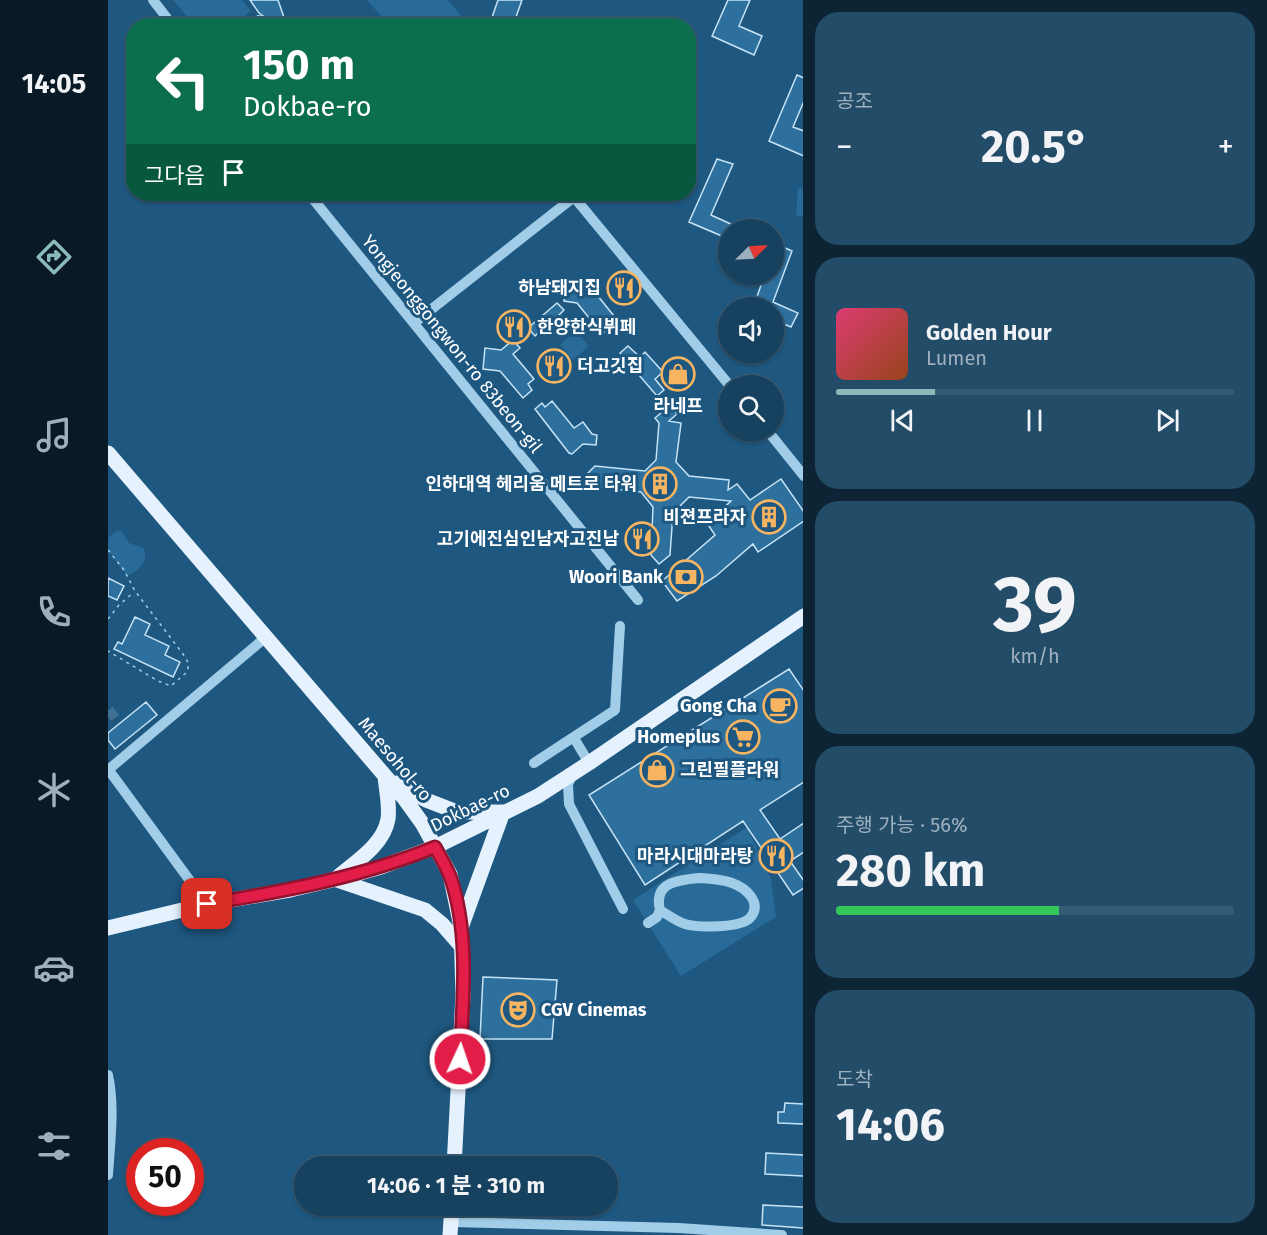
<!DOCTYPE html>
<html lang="ko">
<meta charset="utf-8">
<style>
body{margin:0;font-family:"Fira Sans","Noto Sans KR",sans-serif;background:#234c68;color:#f1f3f6;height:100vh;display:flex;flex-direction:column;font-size:22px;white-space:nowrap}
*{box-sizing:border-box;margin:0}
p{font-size:20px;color:#9eafbd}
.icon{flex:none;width:33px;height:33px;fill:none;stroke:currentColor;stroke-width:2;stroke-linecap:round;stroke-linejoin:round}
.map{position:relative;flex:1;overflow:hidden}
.panel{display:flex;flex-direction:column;gap:12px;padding:12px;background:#0c2434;width:464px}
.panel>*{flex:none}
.guide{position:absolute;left:18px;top:18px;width:570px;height:183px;border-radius:24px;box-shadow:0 2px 4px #0004,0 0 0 2px #355a74;background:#0b6e4f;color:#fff;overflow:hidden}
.needle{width:39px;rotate:66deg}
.controls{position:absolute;left:610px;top:219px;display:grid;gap:12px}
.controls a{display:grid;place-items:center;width:66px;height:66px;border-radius:50%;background:#16415f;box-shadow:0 2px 4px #0004,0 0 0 2px #355a74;font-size:30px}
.speed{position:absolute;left:18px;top:1138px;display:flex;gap:12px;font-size:30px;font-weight:700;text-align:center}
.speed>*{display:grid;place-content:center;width:78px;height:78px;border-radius:50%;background:#16415f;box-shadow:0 2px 4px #0004,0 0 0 2px #355a74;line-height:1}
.speed .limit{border:9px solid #d22;background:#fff;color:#111}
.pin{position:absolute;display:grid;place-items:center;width:51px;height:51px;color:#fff;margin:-26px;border-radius:12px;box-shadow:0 3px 9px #0006}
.me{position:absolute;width:66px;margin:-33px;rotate:3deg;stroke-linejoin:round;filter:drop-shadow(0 0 4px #0008)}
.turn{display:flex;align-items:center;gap:21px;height:126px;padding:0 18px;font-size:27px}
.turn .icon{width:78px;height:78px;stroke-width:2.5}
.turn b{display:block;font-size:42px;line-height:51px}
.then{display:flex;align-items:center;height:57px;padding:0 18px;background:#0003;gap:12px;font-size:22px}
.big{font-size:45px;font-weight:700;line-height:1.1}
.panel .tile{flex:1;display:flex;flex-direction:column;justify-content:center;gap:9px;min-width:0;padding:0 21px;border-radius:24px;background:#234c68}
.panel .dial{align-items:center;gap:0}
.dial b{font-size:78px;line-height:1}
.song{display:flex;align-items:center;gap:18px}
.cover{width:72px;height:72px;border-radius:9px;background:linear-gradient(135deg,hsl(340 70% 55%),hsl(20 70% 35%))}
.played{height:6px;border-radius:3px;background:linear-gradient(90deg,#8bbbb9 25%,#355a74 25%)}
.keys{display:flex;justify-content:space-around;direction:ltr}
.heat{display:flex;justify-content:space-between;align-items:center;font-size:33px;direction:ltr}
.charge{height:9px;border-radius:4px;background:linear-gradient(90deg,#34c759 56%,#355a74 0)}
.trip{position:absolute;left:186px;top:1156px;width:324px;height:60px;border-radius:30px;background:#16415f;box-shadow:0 2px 4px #0004,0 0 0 2px #355a74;font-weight:700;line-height:60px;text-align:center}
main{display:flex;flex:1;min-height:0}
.tabs{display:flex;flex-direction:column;width:108px;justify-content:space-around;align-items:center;background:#091a26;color:#9eafbd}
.tabs .icon{width:42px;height:42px}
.tabs .current{color:#8bbbb9}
.tabs b{font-size:27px;color:#f1f3f6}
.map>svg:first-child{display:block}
.green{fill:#286b98}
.building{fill:#2e709d;stroke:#c6e3f6;stroke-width:1.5}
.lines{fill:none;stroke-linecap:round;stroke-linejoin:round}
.minor-tunnel{stroke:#407092;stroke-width:10;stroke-dasharray:10 5;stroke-linecap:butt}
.path{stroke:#a2cde8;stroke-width:1.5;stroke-dasharray:3 4.5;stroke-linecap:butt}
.minor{stroke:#a2cde8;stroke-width:10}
.major{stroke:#e5f2fe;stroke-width:15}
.route-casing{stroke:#92132f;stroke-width:15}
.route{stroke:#e11d48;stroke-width:10}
.labels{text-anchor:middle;stroke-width:6;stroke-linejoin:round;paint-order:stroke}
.poi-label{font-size:18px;font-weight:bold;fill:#fff;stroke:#1e577f;text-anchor:end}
.street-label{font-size:18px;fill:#fff;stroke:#1e577f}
</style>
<main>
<nav class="tabs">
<b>14:05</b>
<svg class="icon current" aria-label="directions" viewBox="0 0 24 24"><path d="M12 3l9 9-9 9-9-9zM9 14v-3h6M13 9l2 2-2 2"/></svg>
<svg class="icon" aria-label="music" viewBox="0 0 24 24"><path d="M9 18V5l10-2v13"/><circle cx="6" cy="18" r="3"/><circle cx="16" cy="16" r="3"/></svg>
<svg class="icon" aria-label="phone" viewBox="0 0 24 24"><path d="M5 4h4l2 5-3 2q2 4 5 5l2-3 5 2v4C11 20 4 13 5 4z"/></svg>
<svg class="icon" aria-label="climate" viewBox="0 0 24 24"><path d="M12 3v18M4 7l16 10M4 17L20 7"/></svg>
<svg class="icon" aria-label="car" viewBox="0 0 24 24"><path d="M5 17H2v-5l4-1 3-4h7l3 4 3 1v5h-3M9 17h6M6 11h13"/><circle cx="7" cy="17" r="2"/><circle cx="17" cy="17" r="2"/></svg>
<svg class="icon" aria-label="filters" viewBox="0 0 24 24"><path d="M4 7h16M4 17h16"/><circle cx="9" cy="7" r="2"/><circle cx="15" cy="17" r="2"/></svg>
</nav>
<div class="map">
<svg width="696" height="1235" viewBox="0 0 696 1235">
<rect width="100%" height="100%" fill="#1e577f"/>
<!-- green -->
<path class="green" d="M65 0H134L143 11 126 25H86Z
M259 0H340L361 25H281Z
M690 188 695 189V216H688Z
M468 331 481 346 465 360 452 345Z
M8 531H13L21 543 36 548C40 563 32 569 19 576L0 550V538Z
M639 827 663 879 668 917 573 976 525 900Z"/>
<!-- building -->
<path class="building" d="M142 0H170L179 26H156L158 18 151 13Z
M390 0H414L408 17 430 26H381Z
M620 0H642L631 26 654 36 646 55 604 36Z
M689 75 696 78V101L685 127 696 131V156L661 141Z
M609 159 625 164 603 215 636 230H621V239L581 222Z
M668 244 684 251 665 302 690 313 683 327 666 320V308H645L657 274H666V250Z
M459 281 481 285 510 321 494 334 469 303 456 301Z
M449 303 456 310 451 315 454 318 433 336 430 333 427 336 420 328Z
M405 340 412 348 405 354 426 379 420 384 424 390 415 398 392 371 375 369 377 348 393 350Z
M520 346 532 357 537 352 555 372 547 379 556 390 549 396 512 353Z
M444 401 466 428 475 422 484 434 489 435 488 445 475 444 464 454 461 453 427 409 434 403 437 407Z
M562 405 569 414 561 421 573 423 568 462 581 476 621 480 620 490 629 484 642 500 673 479 696 512V521L650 552 645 544 608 576 569 601 554 581 607 535 599 523 623 501 581 497 565 513 562 555 551 564 543 555 545 507 533 492 485 487 477 476 487 466 537 471 548 460 551 423 547 418Z
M0 578 16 586 9 600 0 596Z
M27 617 42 624 37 635 61 646 57 655 72 662 65 677 6 649 10 642 14 644Z
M681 669 696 691V782L652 810 672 839 696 823V852L682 861 696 881V888L685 895 635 821 537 885 481 795Z
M38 702 49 715 7 749 0 740V733Z
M375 977 449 980 444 1039H372Z
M677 1103 696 1104V1124L670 1123V1112H676Z
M658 1153 696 1155V1176L657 1174Z
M655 1205 696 1207V1228L654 1225Z"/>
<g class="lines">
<!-- minor-tunnel -->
<path class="minor-tunnel" d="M0 717 10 709"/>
<!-- path -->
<path class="path" d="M0 550 16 570 27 591 75 654 81 664 79 672 63 686 50 681 0 651
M0 619 11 605 26 592"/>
<!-- minor -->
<path class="minor" d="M45 0 65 26
M145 26 151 20
M201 194 530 600
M306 323 466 197 622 386
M659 430 696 476
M466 738 481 763
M426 763 507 710 512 626
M0 769 99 904
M0 770 158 637
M465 774 460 784 461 804 515 909
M592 878C602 879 614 879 624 883 638 888 655 903 642 918 632 928 590 928 577 924 568 921 560 915 552 910 545 882 570 880 592 878Z
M540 923 549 917 552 910
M0 1075C7 1107 2 1142 0 1175
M343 1222 571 1228 674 1235"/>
<!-- major -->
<path class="major" d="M0 453 296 798 314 823 342 874 353 927 355 995 346 1167
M289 783 318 800 349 812H395L354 925
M231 876C249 861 276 844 280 819 282 806 278 789 277 776
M226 879 317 910 334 924 354 947
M0 928 99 904 182 890 241 876 273 867 327 847 430 796 481 763 696 616
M342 1235 344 1206"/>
</g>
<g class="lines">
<defs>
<path id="route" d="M99 904C177 891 254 877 327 847 332 856 338 866 342 876 362 933 355 1000 352 1059"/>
</defs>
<!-- route casing -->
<use href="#route" class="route-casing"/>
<!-- route -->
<use href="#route" class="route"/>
</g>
<!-- icons -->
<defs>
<symbol id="restaurant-ring" viewBox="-11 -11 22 22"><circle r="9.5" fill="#1e577f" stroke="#f7b562" stroke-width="1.5"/><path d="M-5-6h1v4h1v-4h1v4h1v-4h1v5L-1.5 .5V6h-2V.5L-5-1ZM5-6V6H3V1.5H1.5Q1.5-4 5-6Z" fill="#f7b562"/></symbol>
<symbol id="shop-ring" viewBox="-11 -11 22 22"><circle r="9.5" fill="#1e577f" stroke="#f7b562" stroke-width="1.5"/><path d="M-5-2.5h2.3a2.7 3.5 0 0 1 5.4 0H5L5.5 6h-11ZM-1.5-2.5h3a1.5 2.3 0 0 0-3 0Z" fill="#f7b562"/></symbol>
<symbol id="building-ring" viewBox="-11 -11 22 22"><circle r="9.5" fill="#1e577f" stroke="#f7b562" stroke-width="1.5"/><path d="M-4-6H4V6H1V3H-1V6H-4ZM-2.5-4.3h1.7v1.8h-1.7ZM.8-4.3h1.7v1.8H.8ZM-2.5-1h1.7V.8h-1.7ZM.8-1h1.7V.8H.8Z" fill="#f7b562"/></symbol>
<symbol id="bank-ring" viewBox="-11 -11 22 22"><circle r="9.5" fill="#1e577f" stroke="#f7b562" stroke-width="1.5"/><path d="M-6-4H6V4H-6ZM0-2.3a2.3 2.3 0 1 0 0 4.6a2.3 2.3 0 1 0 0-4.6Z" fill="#f7b562"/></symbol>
<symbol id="cafe-ring" viewBox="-11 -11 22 22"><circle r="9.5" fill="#1e577f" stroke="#f7b562" stroke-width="1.5"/><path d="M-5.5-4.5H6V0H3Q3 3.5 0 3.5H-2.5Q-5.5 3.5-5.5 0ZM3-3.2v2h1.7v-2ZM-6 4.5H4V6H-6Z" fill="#f7b562"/></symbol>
<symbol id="supermarket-ring" viewBox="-11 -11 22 22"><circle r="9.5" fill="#1e577f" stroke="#f7b562" stroke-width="1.5"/><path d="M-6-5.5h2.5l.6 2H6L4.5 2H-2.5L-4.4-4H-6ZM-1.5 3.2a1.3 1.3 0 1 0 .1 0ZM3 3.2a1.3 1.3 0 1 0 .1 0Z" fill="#f7b562"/></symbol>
<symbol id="theatre-ring" viewBox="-11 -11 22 22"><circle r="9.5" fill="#1e577f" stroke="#f7b562" stroke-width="1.5"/><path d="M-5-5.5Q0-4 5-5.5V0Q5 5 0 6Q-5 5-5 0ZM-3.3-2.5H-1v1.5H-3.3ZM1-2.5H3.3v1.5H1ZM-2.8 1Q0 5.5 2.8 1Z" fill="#f7b562"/></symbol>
</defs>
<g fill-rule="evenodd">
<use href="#restaurant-ring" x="497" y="269" width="38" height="38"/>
<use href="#restaurant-ring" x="387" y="308" width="38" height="38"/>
<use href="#restaurant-ring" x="427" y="347" width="38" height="38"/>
<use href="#shop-ring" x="551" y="355" width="38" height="38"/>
<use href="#building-ring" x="533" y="465" width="38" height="38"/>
<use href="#building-ring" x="642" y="498" width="38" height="38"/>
<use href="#restaurant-ring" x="515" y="520" width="38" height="38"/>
<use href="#bank-ring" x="559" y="558" width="38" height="38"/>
<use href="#cafe-ring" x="653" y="687" width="38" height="38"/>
<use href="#supermarket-ring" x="616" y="718" width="38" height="38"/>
<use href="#shop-ring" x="530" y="751" width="38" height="38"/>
<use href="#restaurant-ring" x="649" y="837" width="38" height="38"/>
<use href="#theatre-ring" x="391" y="991" width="38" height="38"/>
</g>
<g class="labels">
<!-- poi labels -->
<g class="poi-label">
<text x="493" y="294">하남돼지집</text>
<text x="429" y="333" text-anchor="start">한양한식뷔페</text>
<text x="469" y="372" text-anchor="start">더고깃집</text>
<text x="570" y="412" text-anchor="middle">라네프</text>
<text x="529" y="490">인하대역 헤리움 메트로 타워</text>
<text x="638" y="523">비젼프라자</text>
<text x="511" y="545">고기에진심인남자고진남</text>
<text x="555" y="583">Woori Bank</text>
<text x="649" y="712">Gong Cha</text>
<text x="612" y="743">Homeplus</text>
<text x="572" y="776" text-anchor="start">그린필플라워</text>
<text x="645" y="862">마라시대마라탕</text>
<text x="433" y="1016" text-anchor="start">CGV Cinemas</text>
</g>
<!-- street labels -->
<g class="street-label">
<text transform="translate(344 344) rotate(51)" y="6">Yongjeonggongwon-ro 83beon-gil</text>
<text transform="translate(287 759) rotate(50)" y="6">Maesohol-ro</text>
<text transform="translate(362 808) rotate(-26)" y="6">Dokbae-ro</text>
</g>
</g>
</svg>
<div class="controls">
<a><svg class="needle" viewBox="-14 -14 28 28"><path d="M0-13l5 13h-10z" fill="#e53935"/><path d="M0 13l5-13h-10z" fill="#9eafbd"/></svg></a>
<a><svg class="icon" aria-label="sound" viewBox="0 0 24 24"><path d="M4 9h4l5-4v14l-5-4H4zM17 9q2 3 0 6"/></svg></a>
<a><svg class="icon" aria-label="search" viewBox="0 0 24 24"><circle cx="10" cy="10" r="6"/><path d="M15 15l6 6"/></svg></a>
</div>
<div class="speed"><div class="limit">50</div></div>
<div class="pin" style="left:99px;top:904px;background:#d93025"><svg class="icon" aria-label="arrive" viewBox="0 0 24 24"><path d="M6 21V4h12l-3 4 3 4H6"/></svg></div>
<svg class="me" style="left:352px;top:1059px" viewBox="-20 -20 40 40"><circle r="17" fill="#e11d48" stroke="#fff" stroke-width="3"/><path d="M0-11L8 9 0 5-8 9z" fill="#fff"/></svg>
<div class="trip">14:06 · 1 분 · 310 m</div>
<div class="guide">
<div class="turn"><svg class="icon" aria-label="left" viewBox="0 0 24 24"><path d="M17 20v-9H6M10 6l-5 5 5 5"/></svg><div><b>150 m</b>Dokbae-ro</div></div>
<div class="then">그다음<svg class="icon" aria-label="arrive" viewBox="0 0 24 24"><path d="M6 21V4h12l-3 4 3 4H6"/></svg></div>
</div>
</div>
<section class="panel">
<div class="tile"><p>공조</p>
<div class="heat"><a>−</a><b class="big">20.5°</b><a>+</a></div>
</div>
<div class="tile">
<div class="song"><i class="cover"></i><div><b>Golden Hour</b><p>Lumen</p></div></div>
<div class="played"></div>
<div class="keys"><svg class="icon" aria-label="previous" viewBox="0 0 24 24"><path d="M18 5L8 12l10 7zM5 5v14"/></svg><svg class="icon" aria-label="pause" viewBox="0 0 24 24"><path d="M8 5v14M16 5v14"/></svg><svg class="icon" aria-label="next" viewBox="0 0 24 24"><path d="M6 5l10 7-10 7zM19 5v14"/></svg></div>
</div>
<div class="tile dial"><b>39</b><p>km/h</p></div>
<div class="tile"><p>주행 가능 · 56%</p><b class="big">280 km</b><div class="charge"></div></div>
<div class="tile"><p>도착</p><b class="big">14:06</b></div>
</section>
</main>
